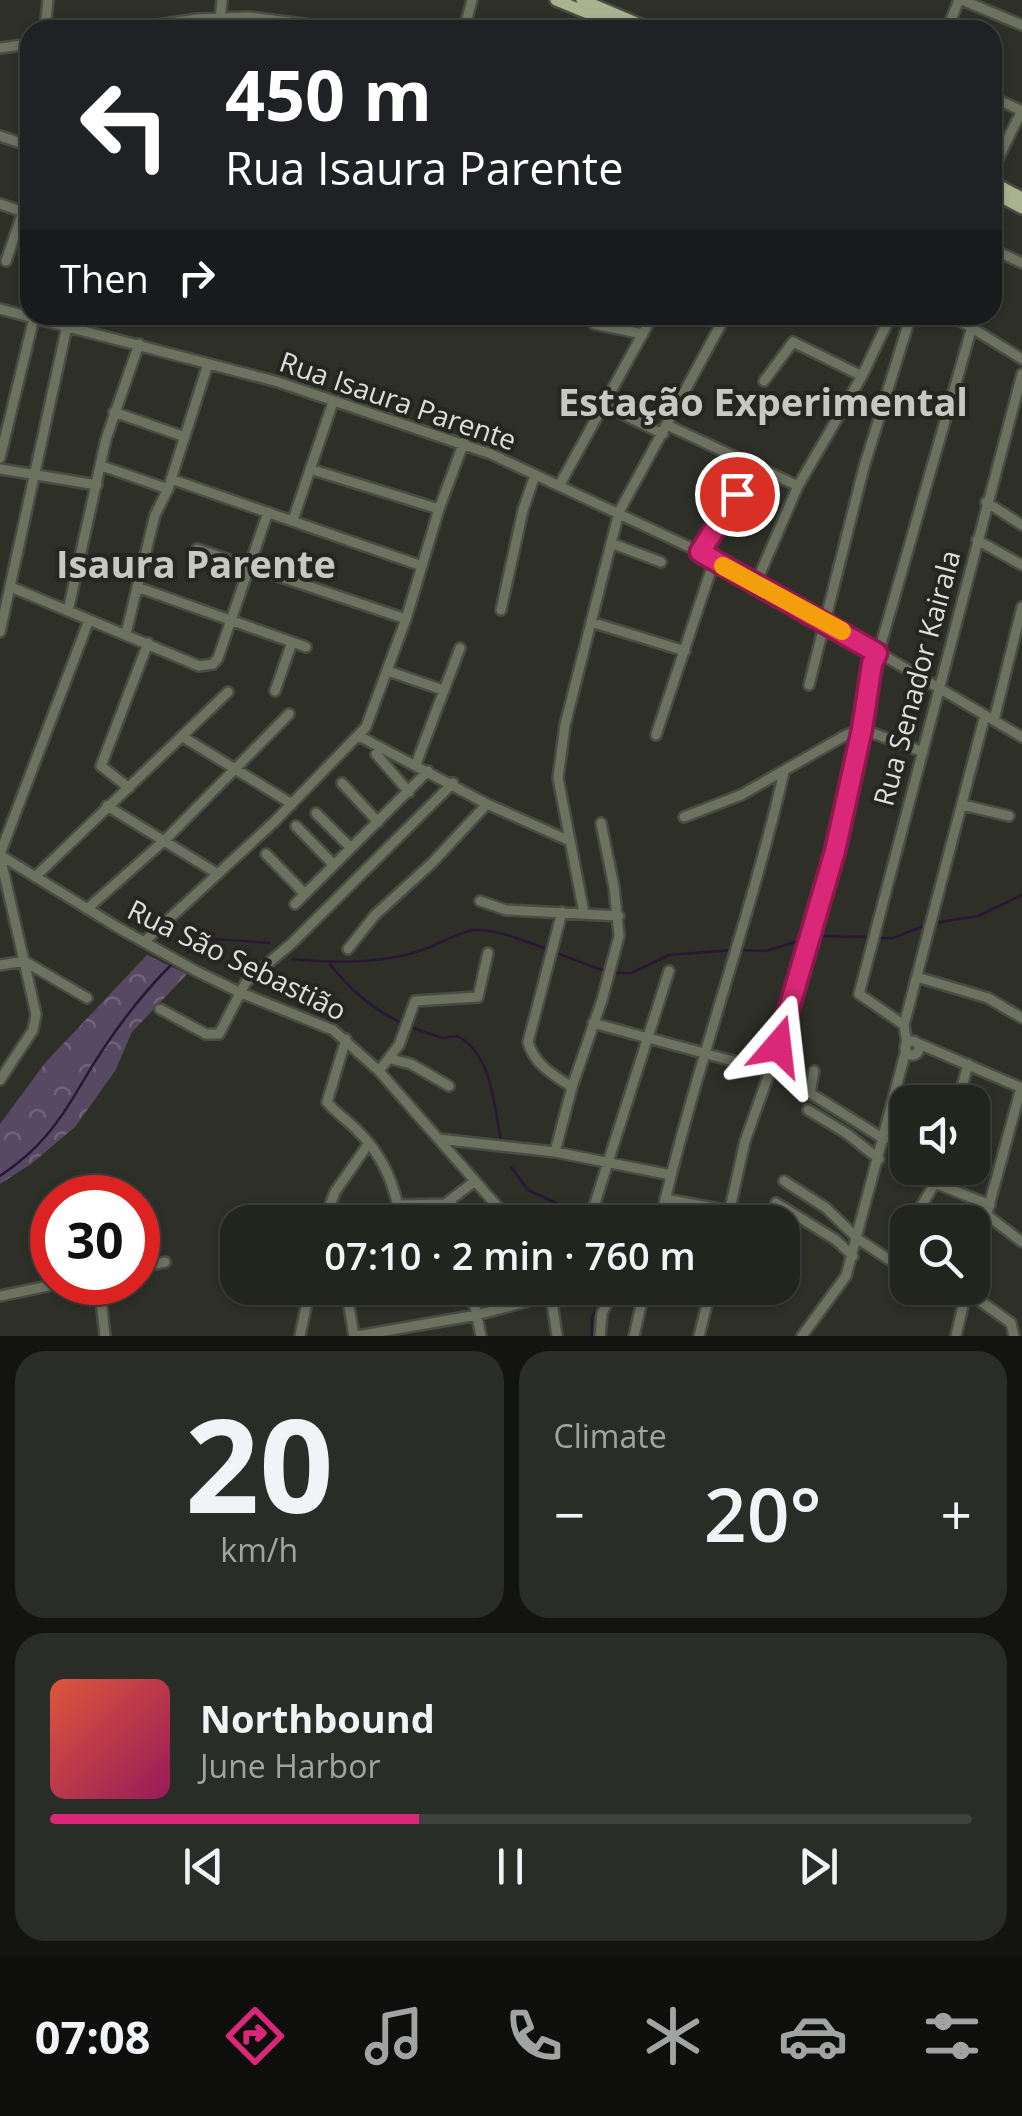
<!DOCTYPE html>
<meta charset="utf-8">
<style>
body{margin:0;font-family:"Open Sans",sans-serif;background:#2a2c27;color:#f1f3f6;height:100vh;display:flex;flex-direction:column;font-size:38px;white-space:nowrap}
*{box-sizing:border-box;margin:0}
p{font-size:32px;color:#a2a4a4}
.icon{flex:none;width:55px;height:55px;fill:none;stroke:currentColor;stroke-width:2;stroke-linecap:round;stroke-linejoin:round}
.map{position:relative;height:1336px;overflow:hidden}
.sheet{display:flex;flex-direction:column;gap:15px;padding:15px;background:#131410;flex:1}
.sheet>*{flex:none}
.guide{position:absolute;left:20px;top:20px;width:982px;height:305px;border-radius:30px;box-shadow:0 2px 8px #0004,0 0 0 2px #3f413c;background:#202124;color:#fff;overflow:hidden}
.controls{position:absolute;left:890px;top:1085px;display:grid;gap:20px}
.controls a{display:grid;place-items:center;width:100px;height:100px;border-radius:20px;background:#22241e;box-shadow:0 2px 8px #0004,0 0 0 2px #3f413c;font-size:50px}
.speed{position:absolute;left:30px;top:1175px;display:flex;gap:20px;font-size:50px;font-weight:700;text-align:center}
.speed>*{display:grid;place-content:center;width:130px;height:130px;border-radius:50%;background:#22241e;box-shadow:0 2px 8px #0004,0 0 0 2px #3f413c;line-height:1}
.speed .limit{border:15px solid #d22;background:#fff;color:#111}
.pin{position:absolute;display:grid;place-items:center;width:85px;height:85px;color:#fff;margin:-42px;border:5px solid #fff;border-radius:50%;box-shadow:0 2px 10px #0007}
.me{position:absolute;width:110px;margin:-55px;rotate:17deg;stroke-linejoin:round;filter:drop-shadow(0 0 8px #0008)}
.turn{display:flex;align-items:center;gap:35px;height:210px;padding:0 40px;font-size:45px}
.turn .icon{width:130px;height:130px;stroke-width:2.5}
.turn b{display:block;font-size:70px;line-height:85px}
.then{display:flex;align-items:center;height:95px;padding:0 40px;background:#0003;gap:20px;font-size:38px}
.big{font-size:75px;font-weight:600;line-height:1.1}
.sheet .card{flex:1;display:flex;flex-direction:column;justify-content:center;gap:15px;min-width:0;padding:0 35px;border-radius:30px;background:#2a2c27}
.sheet .dial{align-items:center;gap:0}
.dial b{font-size:130px;line-height:1}
.song{display:flex;align-items:center;gap:30px}
.cover{width:120px;height:120px;border-radius:15px;background:linear-gradient(135deg,hsl(10 70% 55%),hsl(330 70% 35%))}
.played{height:10px;border-radius:5px;background:linear-gradient(90deg,#db2777 40%,#3f413c 40%)}
.keys{display:flex;justify-content:space-around;direction:ltr}
.heat{display:flex;justify-content:space-between;align-items:center;font-size:55px;direction:ltr}
.sheet .tiles{flex:1;display:grid;gap:15px;grid-template-columns:1fr 1fr}
.card:last-child{grid-column:span 2}
.trip{position:absolute;left:220px;top:1205px;width:580px;height:100px;border-radius:30px;background:#22241e;box-shadow:0 2px 8px #0004,0 0 0 2px #3f413c;font-weight:600;line-height:100px;text-align:center}
.tabs{display:flex;height:160px;justify-content:space-around;align-items:center;background:#0e0e0c;color:#a2a4a4}
.tabs .icon{width:70px;height:70px}
.tabs .selected{color:#db2777}
.tabs b{font-size:45px;color:#f1f3f6}
.map>svg:first-child{display:block}
.park{fill:url(#park-crowns)}
.lines{fill:none;stroke-linecap:round;stroke-linejoin:round}
.stream{stroke:#281634;stroke-width:2.5}
.minor-casing{stroke:#4a4c44;stroke-width:14}
.major-casing{stroke:#4a4c44;stroke-width:16}
.minor{stroke:#6c7160;stroke-width:9}
.major{stroke:#a9b38f;stroke-width:11}
.route-casing{stroke:#8e194d;stroke-width:25}
.route{stroke:#db2777;stroke-width:18}
.slow{stroke:#f59e0b;stroke-width:18}
.labels{text-anchor:middle;stroke-width:8;stroke-linejoin:round;paint-order:stroke}
.street-label{font-size:28px;fill:#dedfda;stroke:#24261f}
.district-label{font-size:38px;font-weight:bold;fill:#c7c9c0;stroke:#24261f}
</style>
<div class="map">
<svg width="1022" height="1336" viewBox="0 0 1022 1336">
<defs>
<pattern id="park-crowns" width="20" height="18" patternUnits="userSpaceOnUse" patternTransform="scale(2.5)"><rect width="20" height="18" fill="#584963"/><path d="M2 6a3 3 0 1 1 6 0M12 15a3 3 0 1 1 6 0" fill="none" stroke="#706379"/></pattern>
</defs>
<rect width="100%" height="100%" fill="#2e3028"/>
<!-- park -->
<path class="park" d="M147 955 187 974 132 1032 115 1071 75 1127 31 1164 0 1184V1124L45 1063Z"/>
<g class="lines">
<!-- stream -->
<path class="stream" d="M934 923 978 916 1022 895
M812 936 869 937
M877 938H893L926 925
M740 950 766 951 805 939
M188 952 218 939 269 943
M293 959C333 963 377 964 416 952 435 947 455 933 474 930 500 926 577 963 606 971
M330 964C350 990 373 1010 404 1024
M614 973H631L669 955 732 950
M411 1027 442 1038 457 1036C492 1053 494 1106 501 1140
M511 1167 528 1190 580 1214
M0 1176C39 1150 59 1123 82 1083 106 1042 137 999 171 965
M592 1336V1317L608 1288"/>
<defs>
<path id="minor" d="M962 0 1022 25
M220 19 222 0
M45 30 48 0
M126 30 197 19 250 17 349 30
M464 30 472 0
M589 30 595 15
M947 30 959 0
M0 48 30 44
M992 97 1022 111
M0 136 30 146
M992 171 1022 110
M0 204 30 214
M992 249 1022 263
M6 261 23 212
M0 309 278 382 491 454 700 552 825 621 1022 737
M951 315 1022 359
M594 324 643 334
M764 381 793 342 862 376
M604 405 663 434
M114 412 185 437
M667 425 798 486
M0 458 34 318
M102 466 168 489
M0 469 97 485
M310 469 439 509
M171 479 422 566
M559 486 653 315
M986 502 1022 525
M293 520 333 402
M977 540 1022 565
M611 543 661 562
M197 549 406 619
M700 552 756 466
M756 583 798 486 862 376 891 315
M11 587 199 666 213 664 218 658 268 512
M137 587 306 647
M501 610 523 510 535 475
M68 611 106 439 139 344
M591 622 685 651
M0 632 67 326
M126 633 155 515 168 489 208 364
M388 671 443 690
M809 685 864 467 911 315
M275 691 292 642
M994 720 1022 607
M656 735 714 561
M359 736 487 804 570 841
M183 737 292 804
M376 754 409 792
M416 764 460 648
M342 783 378 822
M129 788 101 766 148 643
M963 805 1009 816
M107 806 218 874
M316 813 350 847
M684 817 741 795 846 735 862 729 923 752
M296 826 333 864
M0 854 89 620
M266 854 305 894
M0 855 117 927 196 971 239 992 333 1030 379 1071 511 1222
M0 856 36 1014 33 1030 0 1080
M35 877 228 692
M480 901 506 910 619 916
M295 904 428 771
M87 909 166 839 289 714
M562 912 528 1042C534 1064 553 1075 572 1087
M584 913 558 778 565 725 619 512 726 315
M144 942 275 821 366 727 406 619 439 509 464 442
M348 949 375 915 432 863 487 804
M0 965 24 961 87 998
M917 977 988 998 1022 1018
M160 1009 206 1034H219L246 982 292 943 453 783
M593 1023 770 1071
M904 1025 859 994 1022 374
M346 1039 327 1102C335 1112 347 1120 356 1129 384 1156 395 1185 401 1222
M905 1048a7 7 0 1 1 14 0a7 7 0 1 1-14 0Z
M917 1043 1022 1088
M907 1044 904 1025 985 715
M391 1059 411 1064 449 1086
M379 1071 399 1045 415 1001 478 997 488 953
M814 1071 810 1093 884 1139
M958 1102 968 1064
M808 1110 846 1133 879 1159
M439 1139 555 1152 671 1175
M555 1152 572 1087 602 1000 619 936 614 887 601 823
M784 1181 826 1208 858 1239 908 1272
M935 1183 990 1205
M665 1199 730 1211
M451 1201 456 1222
M776 1203 836 1240 853 1256
M398 1205 445 1204 475 1181
M593 1210 608 1222
M987 1215 1022 1242
M324 1222 335 1192 369 1143
M589 1222 669 971
M660 1222C694 1071 749 924 784 772
M727 1222 745 1141 770 1071 835 851 862 729 872 665 881 644 972 327 971 315
M912 1222 935 1183 939 1168
M138 1268 165 1262
M972 1268 1021 1088
M99 1282 105 1336
M346 1288 354 1336
M411 1288 412 1292
M471 1288 481 1336
M962 1288 1011 1323 1014 1336
M551 1295 557 1336
M0 1296 67 1282
M300 1336 310 1288
M357 1336 477 1315 551 1295
M600 1336 602 1313 615 1288
M634 1336 645 1288
M699 1336 711 1288
M802 1336 846 1276 906 1050
M956 1336 967 1288"/>
<path id="major" d="M556 0 629 30
M582 0 653 30
M992 182 1022 198
M992 192 1022 208"/>
</defs>
<!-- minor casing -->
<use href="#minor" class="minor-casing"/>
<!-- major casing -->
<use href="#major" class="major-casing"/>
<!-- minor -->
<use href="#minor" class="minor"/>
<!-- major -->
<use href="#major" class="major"/>
</g>
<g class="lines">
<defs>
<path id="route" d="M737 494 700 552 877 653 872 664 862 729 835 851 778 1046"/>
</defs>
<!-- route casing -->
<use href="#route" class="route-casing"/>
<!-- route -->
<use href="#route" class="route"/>
<!-- slow -->
<path class="slow" d="M723 566 842 631"/>
</g>
<g class="labels">
<!-- street labels -->
<g class="street-label">
<text transform="translate(398 401) rotate(19)" y="10">Rua Isaura Parente</text>
<text transform="translate(917 678) rotate(-75)" y="10">Rua Senador Kairala</text>
<text transform="translate(237 960) rotate(26)" y="10">Rua São Sebastião</text>
</g>
<!-- district labels -->
<g class="district-label">
<text x="763" y="416">Estação Experimental</text>
<text x="196" y="578">Isaura Parente</text>
</g>
</g>
</svg>
<div class="controls">
<a><svg class="icon" aria-label="sound" viewBox="0 0 24 24"><path d="M4 9h4l5-4v14l-5-4H4zM17 9q2 3 0 6"/></svg></a>
<a><svg class="icon" aria-label="search" viewBox="0 0 24 24"><circle cx="10" cy="10" r="6"/><path d="M15 15l6 6"/></svg></a>
</div>
<div class="speed"><div class="limit">30</div></div>
<div class="pin" style="left:737px;top:494px;background:#d93025"><svg class="icon" aria-label="arrive" viewBox="0 0 24 24"><path d="M6 21V4h12l-3 4 3 4H6"/></svg></div>
<svg class="me" style="left:778px;top:1046px" viewBox="-20 -20 40 40"><path d="M0-17L14 15 0 8-14 15z" fill="#db2777" stroke="#fff" stroke-width="4"/></svg>
<div class="trip">07:10 · 2 min · 760 m</div>
<div class="guide">
<div class="turn"><svg class="icon" aria-label="left" viewBox="0 0 24 24"><path d="M17 20v-9H6M10 6l-5 5 5 5"/></svg><div><b>450 m</b>Rua Isaura Parente</div></div>
<div class="then">Then<svg class="icon" aria-label="right" viewBox="0 0 24 24"><path d="M7 20v-9h11M14 6l5 5-5 5"/></svg></div>
</div>
</div>
<section class="sheet">
<div class="tiles">
<div class="card dial"><b>20</b><p>km/h</p></div>
<div class="card"><p>Climate</p>
<div class="heat"><a>−</a><b class="big">20°</b><a>+</a></div>
</div>
<div class="card">
<div class="song"><i class="cover"></i><div><b>Northbound</b><p>June Harbor</p></div></div>
<div class="played"></div>
<div class="keys"><svg class="icon" aria-label="previous" viewBox="0 0 24 24"><path d="M18 5L8 12l10 7zM5 5v14"/></svg><svg class="icon" aria-label="pause" viewBox="0 0 24 24"><path d="M8 5v14M16 5v14"/></svg><svg class="icon" aria-label="next" viewBox="0 0 24 24"><path d="M6 5l10 7-10 7zM19 5v14"/></svg></div>
</div>
</div>
</section>
<nav class="tabs">
<b>07:08</b>
<svg class="icon selected" aria-label="directions" viewBox="0 0 24 24"><path d="M12 3l9 9-9 9-9-9zM9 14v-3h6M13 9l2 2-2 2"/></svg>
<svg class="icon" aria-label="music" viewBox="0 0 24 24"><path d="M9 18V5l10-2v13"/><circle cx="6" cy="18" r="3"/><circle cx="16" cy="16" r="3"/></svg>
<svg class="icon" aria-label="phone" viewBox="0 0 24 24"><path d="M5 4h4l2 5-3 2q2 4 5 5l2-3 5 2v4C11 20 4 13 5 4z"/></svg>
<svg class="icon" aria-label="climate" viewBox="0 0 24 24"><path d="M12 3v18M4 7l16 10M4 17L20 7"/></svg>
<svg class="icon" aria-label="car" viewBox="0 0 24 24"><path d="M5 17H2v-5l4-1 3-4h7l3 4 3 1v5h-3M9 17h6M6 11h13"/><circle cx="7" cy="17" r="2"/><circle cx="17" cy="17" r="2"/></svg>
<svg class="icon" aria-label="filters" viewBox="0 0 24 24"><path d="M4 7h16M4 17h16"/><circle cx="9" cy="7" r="2"/><circle cx="15" cy="17" r="2"/></svg>
</nav>
